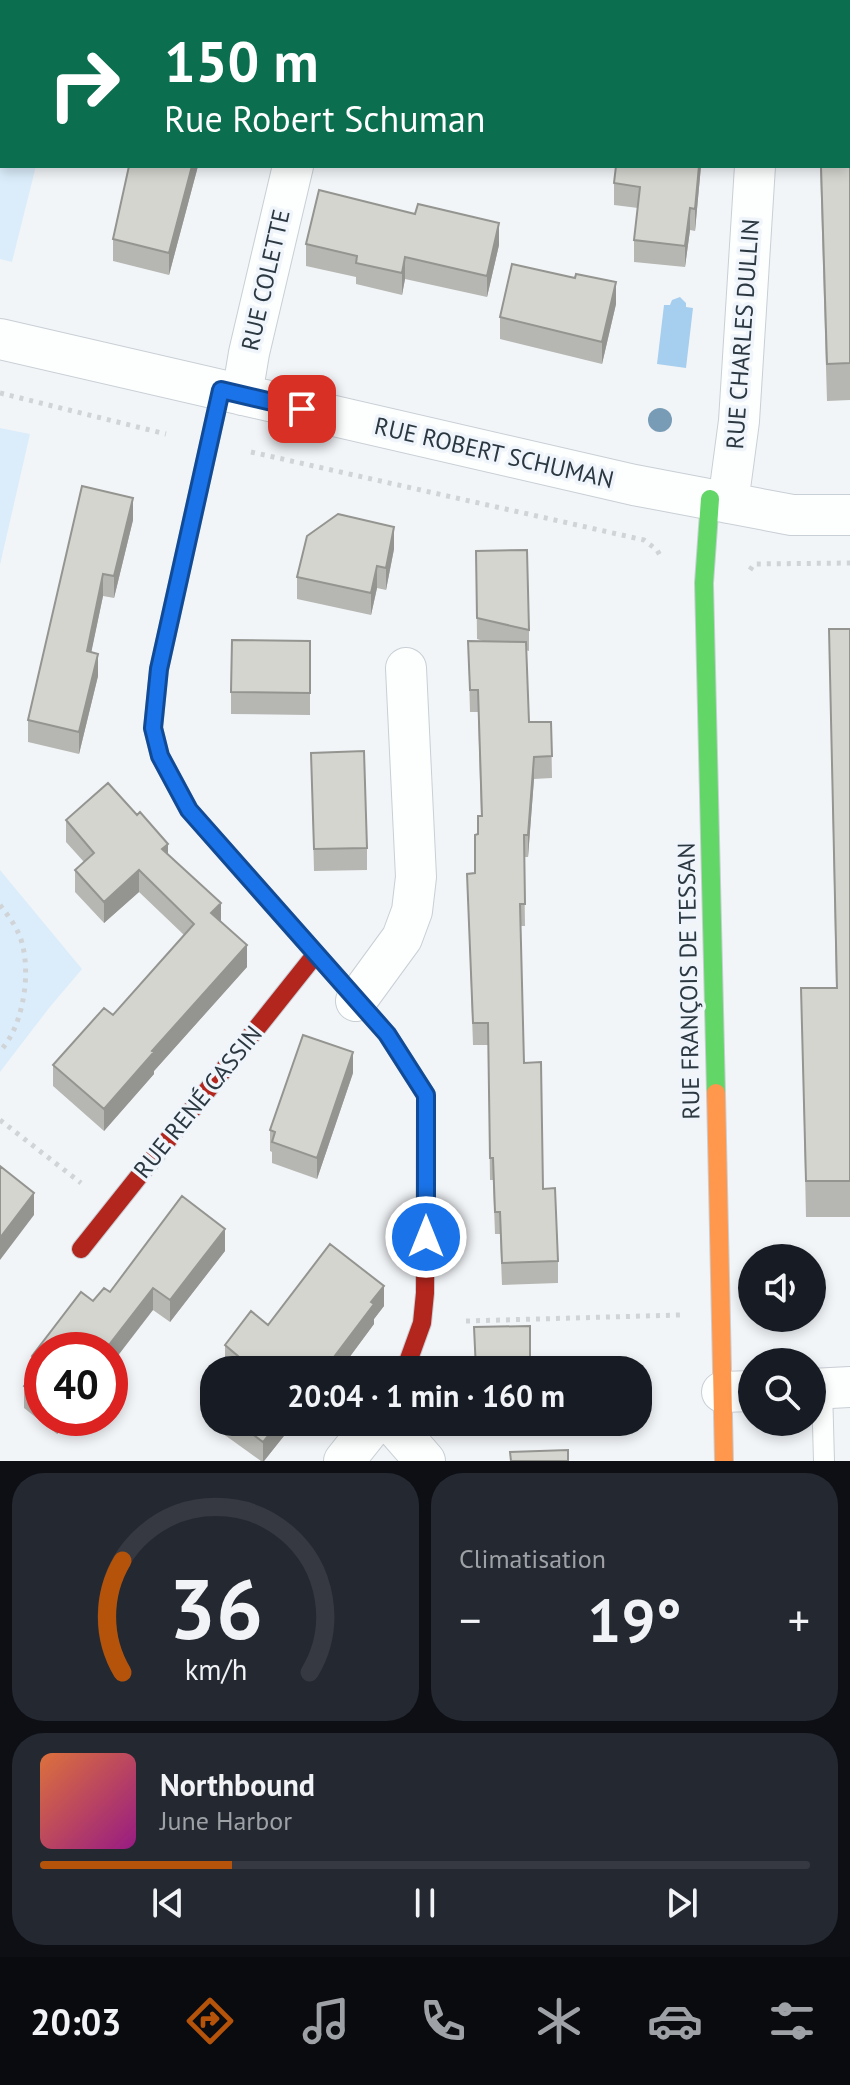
<!DOCTYPE html>
<html lang="fr">
<meta charset="utf-8">
<style>
body{margin:0;font-family:"PT Sans",sans-serif;background:#242831;color:#f1f3f6;height:100vh;display:flex;flex-direction:column;font-size:30px;white-space:nowrap}
*{box-sizing:border-box;margin:0}
p{font-size:26px;color:#9ea1a6}
.icon{flex:none;width:44px;height:44px;fill:none;stroke:currentColor;stroke-width:2;stroke-linecap:round;stroke-linejoin:round}
.map{position:relative;height:1461px;overflow:hidden}
.panel{display:flex;flex-direction:column;gap:12px;padding:12px;background:#0d0f14;flex:1}
.panel>*{flex:none}
.banner{position:absolute;left:0px;top:0px;width:850px;height:168px;box-shadow:0 4px 12px #0003;background:#0b6e4f;color:#fff;overflow:hidden}
.fabs{position:absolute;left:738px;top:1244px;display:grid;gap:16px}
.fabs a{display:grid;place-items:center;width:88px;height:88px;border-radius:50%;background:#171b24;box-shadow:0 4px 12px #0003;font-size:40px}
.speed{position:absolute;left:24px;top:1332px;display:flex;gap:16px;font-size:40px;font-weight:700;text-align:center}
.speed>*{display:grid;place-content:center;width:104px;height:104px;border-radius:50%;background:#171b24;box-shadow:0 4px 12px #0003;line-height:1}
.speed .limit{border:12px solid #d22;background:#fff;color:#111}
.pin{position:absolute;display:grid;place-items:center;width:68px;height:68px;color:#fff;margin:-34px;border-radius:16px;box-shadow:0 4px 12px #0006}
.me{position:absolute;width:88px;margin:-44px;rotate:0deg;stroke-linejoin:round;filter:drop-shadow(0 0 6px #0008)}
.turn{display:flex;align-items:center;gap:28px;height:168px;padding:0 32px;font-size:36px}
.turn .icon{width:104px;height:104px;stroke-width:2.5}
.turn b{display:block;font-size:56px;line-height:68px}
.big{font-size:60px;font-weight:600;line-height:1.1}
.panel .card{flex:1;display:flex;flex-direction:column;justify-content:center;gap:12px;min-width:0;padding:0 28px;border-radius:32px;background:#242831}
.panel .dial{align-items:center;gap:0}
.dial svg{height:208px;overflow:visible;fill:none;stroke:#363941;stroke-width:7;stroke-linecap:round;text-anchor:middle}
.dial text{fill:#f1f3f6;stroke:none}
.song{display:flex;align-items:center;gap:24px}
.cover{width:96px;height:96px;border-radius:12px;background:linear-gradient(135deg,hsl(20 70% 55%),hsl(310 70% 35%))}
.played{height:8px;border-radius:4px;background:linear-gradient(90deg,#b45309 25%,#363941 25%)}
.keys{display:flex;justify-content:space-around;direction:ltr}
.heat{display:flex;justify-content:space-between;align-items:center;font-size:44px;direction:ltr}
.panel .tiles{flex:1;display:grid;gap:12px;grid-template-columns:1fr 1fr}
.card:last-child{grid-column:span 2}
.trip{position:absolute;left:200px;top:1356px;width:452px;height:80px;border-radius:32px;background:#171b24;box-shadow:0 4px 12px #0003;font-weight:600;line-height:80px;text-align:center}
.tabs{display:flex;height:128px;justify-content:space-around;align-items:center;background:#090b0e;color:#9ea1a6}
.tabs .icon{width:56px;height:56px}
.tabs .active{color:#b45309}
.tabs b{font-size:36px;color:#f1f3f6}
.map>svg:first-child{display:block}
.green{fill:#dbedfb}
.water{fill:#a6ceee}
.lines{fill:none;stroke-linecap:round;stroke-linejoin:round}
.lane-casing{stroke:#c8cfd5;stroke-width:22}
.street-casing{stroke:#c8cfd5;stroke-width:42}
.fast-casing{stroke:#c8cfd5;stroke-width:20}
.slow-casing{stroke:#c8cfd5;stroke-width:20}
.jam-casing{stroke:#c8cfd5;stroke-width:20}
.path{stroke:#d0d4d7;stroke-width:5;stroke-dasharray:4 6;stroke-linecap:butt}
.lane{stroke:#fdfefe;stroke-width:20}
.street{stroke:#fdfefe;stroke-width:40}
.fast{stroke:#63d668;stroke-width:18}
.slow{stroke:#ff974d;stroke-width:18}
.jam{stroke:#b3261e;stroke-width:18}
.tree{fill:#789cb5}
.wall{fill:#b6b7b2}
.shaded-wall{fill:#949591}
.building{fill:#d4d5cf;stroke:#949591;stroke-width:2}
.route-casing{stroke:#114b97;stroke-width:20}
.route{stroke:#1a73e8;stroke-width:14}
.labels{text-anchor:middle;stroke-width:7;stroke-linejoin:round;paint-order:stroke}
.street-label{font-size:24px;fill:#2b3842;stroke:#eff5fb}
</style>
<div class="map">
<svg width="850" height="1461" viewBox="0 0 850 1461">
<rect width="100%" height="100%" fill="#f2f5f8"/>
<!-- green -->
<path class="green" d="M0 0H107L2 2V166H36L12 262 0 259Z
M0 428 30 434 0 565Z
M0 870 82 969 49 1008 0 1072Z"/>
<!-- water -->
<path class="water" d="M680 297 686 303V307L693 308 686 368 657 364 664 305H670L672 300Z"/>
<g class="lines">
<defs>
<path id="lane" d="M822 1388 824 1461"/>
<path id="street" d="M411 2 413 0
M766 2V0
M0 339 634 485 792 515H850
M242 395 249 353 293 166
M728 503 739 421 755 166
M356 1001 402 938 412 911 416 877 406 668
M812 1389 850 1387
M722 1392 752 1391
M391 1422 425 1461
M344 1461 375 1422"/>
<path id="fast" d="M710 499 704 583 716 1093"/>
<path id="slow" d="M154 719 159 669 221 390
M716 1093 724 1461"/>
<path id="jam" d="M154 719 153 728 160 756 189 810 387 1034 426 1095 425 1293 422 1323 405 1370
M81 1249 315 955"/>
</defs>
<!-- lane casing -->
<use href="#lane" class="lane-casing"/>
<!-- street casing -->
<use href="#street" class="street-casing"/>
<!-- fast casing -->
<use href="#fast" class="fast-casing"/>
<!-- slow casing -->
<use href="#slow" class="slow-casing"/>
<!-- jam casing -->
<use href="#jam" class="jam-casing"/>
<!-- path -->
<path class="path" d="M0 393 166 434
M251 452 644 540 657 550 662 559
M750 570 754 564 850 563
M0 905C9 917 18 928 22 943 31 975 23 1027 0 1051
M0 1120 81 1183
M466 1321 680 1315"/>
<!-- lane -->
<use href="#lane" class="lane"/>
<!-- street -->
<use href="#street" class="street"/>
<!-- fast -->
<use href="#fast" class="fast"/>
<!-- slow -->
<use href="#slow" class="slow"/>
<!-- jam -->
<use href="#jam" class="jam"/>
</g>
<!-- trees -->
<circle class="tree" cx="660" cy="420" r="12"/>
<!-- wall -->
<path class="wall" d="M294 0H327L326 2H297Z
M848 0H850V400L827 401 820 166H848L850 76Z
M198 166 169 275 113 261V239Z
M701 166 695 231 690 230 685 267 634 262V240L638 208 614 205V183Z
M306 244 499 245 487 297 405 279 402 295 356 284V277L306 266Z
M616 304 602 364 500 339V317Z
M82 486 133 520 114 598 103 596 91 652 98 676 79 754 28 742V720Z
M394 549 386 590 377 588 371 615 297 599V577Z
M476 551 529 630V651L526 650 529 722H551L552 778 534 779 528 857H524L525 926H520L524 1063 543 1189 558 1261V1283L502 1285 500 1234H495L493 1180H490L488 1045H473L467 874 475 873 478 834 481 816 478 712H470L468 641 486 642 477 639Z
M829 629H850V1217H806L801 988H836Z
M310 641V715L231 714V692Z
M311 753 367 848V870L314 871Z
M66 820 168 855 221 922 247 967 154 1071V1074L104 1131 53 1086V1065L113 1015 184 935 139 892 104 923 75 892V870L84 862 66 842Z
M353 1073 317 1179 272 1163V1152L270 1151V1130Z
M225 1251 170 1322 153 1310 42 1350V1418H70L57 1434 24 1408V1386L32 1376V1356L93 1301 110 1292Z
M384 1306 374 1319V1324L340 1370H230L225 1366V1345L268 1325Z
M222 1422H295L264 1461H261L222 1433Z
M477 1422H530V1433H477Z"/>
<!-- shaded-wall -->
<path class="shaded-wall" d="M271 0H286L285 2H270Z
M192 166H198L169 275V253Z
M699 166H701L695 231V209Z
M690 208V230L685 267V246Z
M499 223V245L487 297V276Z
M405 257V279L402 295V273Z
M616 282V304L602 364V342Z
M133 498V520L114 598V576Z
M394 527V549L386 590V568Z
M377 566V588L371 615V593Z
M103 574V596L87 673V651Z
M98 654V676L79 754V732Z
M534 757V779L528 857V835Z
M168 844V865L162 849Z
M139 870V892L104 923V902Z
M221 903V925L211 913Z
M247 945V967L154 1071V1074L104 1131V1109L152 1051Z
M353 1052V1073L317 1179V1158Z
M34 1193V1215L0 1260V1238Z
M225 1229V1251L170 1322V1300Z
M384 1286V1306L374 1319V1324L340 1370H325L371 1302Z
M153 1288V1310L110 1366V1350H105Z
M57 1418H70L57 1434Z
M279 1422H295L264 1461H263V1442Z"/>
<!-- building -->
<path class="building" d="M191 0H271L270 2H189Z
M482 0H543V2H482Z
M849 0H850V42Z
M848 76H850V363L827 364 821 166H848Z
M129 166H192L169 253 113 239Z
M616 166H699L695 209 690 208 685 246 634 240 640 187 614 183Z
M319 190 415 214 418 204 499 223 487 276 405 257 402 273 356 263 357 256 306 244Z
M512 264 575 278 576 274 616 282 602 342 500 317Z
M82 486 133 498 114 576 103 574 87 651 98 654 79 732 28 720Z
M338 514 394 527 386 568 377 566 371 593 297 577 307 536Z
M527 550 529 630 477 618 476 551Z
M829 629H850V1181H806L801 988H837Z
M232 640 310 641V693L231 692Z
M468 641 526 642 529 722H551L552 756 534 757 528 835H524L525 904H520L524 1063 541 1062 543 1189 555 1188 558 1261 502 1263 500 1212H495L493 1158H490L488 1023H473L467 874 475 873V835L478 834V816H482L478 690H470Z
M364 751 367 848 314 849 311 753Z
M108 783 137 815 140 812 168 844 162 849 221 903 211 913 247 945 152 1051 154 1052 104 1109 53 1065 104 1008 113 1015 194 924 139 870 104 902 75 870 94 853 66 820Z
M303 1035 353 1052 317 1158 272 1142 275 1132 270 1130Z
M0 1166 34 1193 0 1238Z
M182 1196 225 1229 170 1300 153 1288 105 1350H42V1363L32 1356 81 1292 93 1301 104 1288 110 1292Z
M330 1244 384 1286 371 1302 374 1304 325 1369 326 1370H239L245 1362 225 1345 251 1311 268 1325Z
M530 1326V1370H476L474 1327Z
M42 1364V1400L24 1386Z
M236 1422H279L263 1442Z
M568 1450V1461H511L510 1452Z"/>
<g class="lines">
<defs>
<path id="route" d="M302 409 221 390 159 669 153 728 160 756 189 810 387 1034 426 1095V1237"/>
</defs>
<!-- route casing -->
<use href="#route" class="route-casing"/>
<!-- route -->
<use href="#route" class="route"/>
</g>
<g class="labels">
<!-- street labels -->
<g class="street-label">
<text transform="translate(266 280) rotate(-77)" y="8">RUE COLETTE</text>
<text transform="translate(743 334) rotate(-86)" y="8">RUE CHARLES DULLIN</text>
<text transform="translate(494 453) rotate(13)" y="8">RUE ROBERT SCHUMAN</text>
<text transform="translate(689 981) rotate(-91)" y="8">RUE FRANÇOIS DE TESSAN</text>
<text transform="translate(198 1102) rotate(-51)" y="8">RUE RENÉ CASSIN</text>
</g>
</g>
</svg>
<div class="fabs">
<a><svg class="icon" aria-label="sound" viewBox="0 0 24 24"><path d="M4 9h4l5-4v14l-5-4H4zM17 9q2 3 0 6"/></svg></a>
<a><svg class="icon" aria-label="search" viewBox="0 0 24 24"><circle cx="10" cy="10" r="6"/><path d="M15 15l6 6"/></svg></a>
</div>
<div class="speed"><div class="limit">40</div></div>
<div class="pin" style="left:302px;top:409px;background:#d93025"><svg class="icon" aria-label="arrive" viewBox="0 0 24 24"><path d="M6 21V4h12l-3 4 3 4H6"/></svg></div>
<svg class="me" style="left:426px;top:1237px" viewBox="-20 -20 40 40"><circle r="17" fill="#1a73e8" stroke="#fff" stroke-width="3"/><path d="M0-11L8 9 0 5-8 9z" fill="#fff"/></svg>
<div class="trip">20:04 · 1 min · 160 m</div>
<div class="banner">
<div class="turn"><svg class="icon" aria-label="right" viewBox="0 0 24 24"><path d="M7 20v-9h11M14 6l5 5-5 5"/></svg><div><b>150 m</b>Rue Robert Schuman</div></div>
</div>
</div>
<section class="panel">
<div class="tiles">
<div class="card dial"><svg viewBox="0 0 100 80">
<path d="M14 69A42 42 0 1 1 86 69"/>
<path d="M14 69A42 42 0 0 1 14 26" stroke="#b45309"/>
<text x="50" y="56" font-size="32" font-weight="700">36</text>
<text x="50" y="72" font-size="11">km/h</text>
</svg></div>
<div class="card"><p>Climatisation</p>
<div class="heat"><a>−</a><b class="big">19°</b><a>+</a></div>
</div>
<div class="card">
<div class="song"><i class="cover"></i><div><b>Northbound</b><p>June Harbor</p></div></div>
<div class="played"></div>
<div class="keys"><svg class="icon" aria-label="previous" viewBox="0 0 24 24"><path d="M18 5L8 12l10 7zM5 5v14"/></svg><svg class="icon" aria-label="pause" viewBox="0 0 24 24"><path d="M8 5v14M16 5v14"/></svg><svg class="icon" aria-label="next" viewBox="0 0 24 24"><path d="M6 5l10 7-10 7zM19 5v14"/></svg></div>
</div>
</div>
</section>
<nav class="tabs">
<b>20:03</b>
<svg class="icon active" aria-label="directions" viewBox="0 0 24 24"><path d="M12 3l9 9-9 9-9-9zM9 14v-3h6M13 9l2 2-2 2"/></svg>
<svg class="icon" aria-label="music" viewBox="0 0 24 24"><path d="M9 18V5l10-2v13"/><circle cx="6" cy="18" r="3"/><circle cx="16" cy="16" r="3"/></svg>
<svg class="icon" aria-label="phone" viewBox="0 0 24 24"><path d="M5 4h4l2 5-3 2q2 4 5 5l2-3 5 2v4C11 20 4 13 5 4z"/></svg>
<svg class="icon" aria-label="climate" viewBox="0 0 24 24"><path d="M12 3v18M4 7l16 10M4 17L20 7"/></svg>
<svg class="icon" aria-label="car" viewBox="0 0 24 24"><path d="M5 17H2v-5l4-1 3-4h7l3 4 3 1v5h-3M9 17h6M6 11h13"/><circle cx="7" cy="17" r="2"/><circle cx="17" cy="17" r="2"/></svg>
<svg class="icon" aria-label="filters" viewBox="0 0 24 24"><path d="M4 7h16M4 17h16"/><circle cx="9" cy="7" r="2"/><circle cx="15" cy="17" r="2"/></svg>
</nav>
